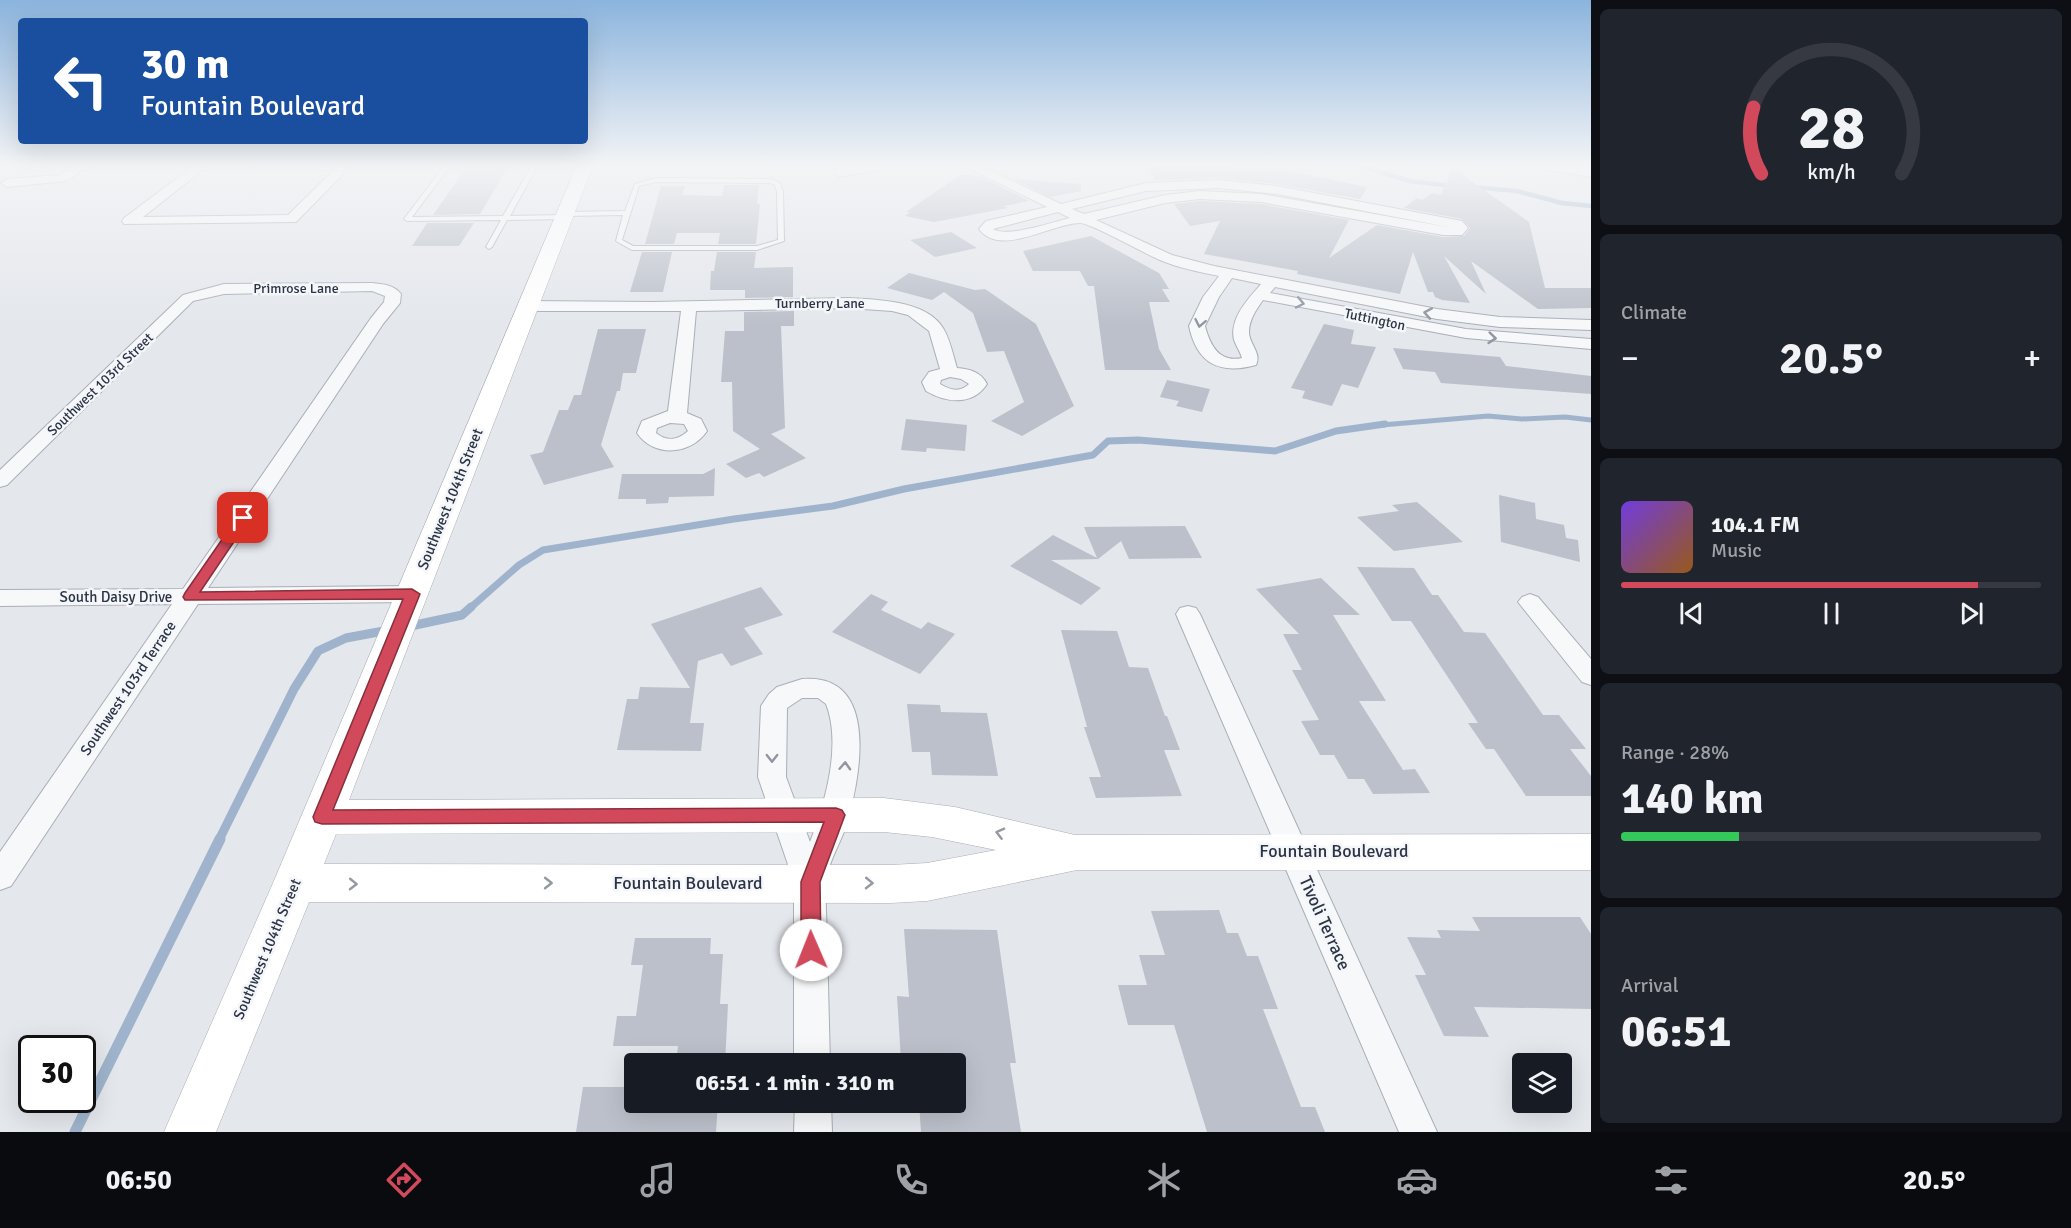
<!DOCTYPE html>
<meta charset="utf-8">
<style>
body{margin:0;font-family:Signika,sans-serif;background:#20242c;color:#f1f3f6;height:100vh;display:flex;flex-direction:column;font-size:22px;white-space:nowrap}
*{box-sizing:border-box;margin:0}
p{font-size:20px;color:#9ea1a6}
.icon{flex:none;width:33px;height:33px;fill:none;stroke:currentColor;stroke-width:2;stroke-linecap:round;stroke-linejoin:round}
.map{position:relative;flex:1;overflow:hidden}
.side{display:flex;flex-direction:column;gap:9px;padding:9px;background:#0d0f14;width:480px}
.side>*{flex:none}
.banner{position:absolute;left:18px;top:18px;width:570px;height:126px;border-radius:6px;box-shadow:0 6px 24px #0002;background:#1a4fa0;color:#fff;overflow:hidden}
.controls{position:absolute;left:1512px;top:1053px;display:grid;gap:12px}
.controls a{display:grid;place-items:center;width:60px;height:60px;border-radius:6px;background:#171b24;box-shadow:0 6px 24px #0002;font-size:30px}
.speed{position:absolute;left:18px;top:1035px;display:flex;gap:12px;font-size:30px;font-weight:700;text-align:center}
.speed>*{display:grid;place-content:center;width:78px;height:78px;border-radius:50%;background:#171b24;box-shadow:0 6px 24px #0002;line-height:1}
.speed .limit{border:3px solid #111;border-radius:9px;background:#fff;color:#111}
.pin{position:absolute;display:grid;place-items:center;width:51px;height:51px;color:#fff;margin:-26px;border-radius:12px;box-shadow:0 3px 9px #0006}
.me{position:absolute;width:66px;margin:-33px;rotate:359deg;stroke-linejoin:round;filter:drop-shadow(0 0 4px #0008)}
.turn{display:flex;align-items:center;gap:21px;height:126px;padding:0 24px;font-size:27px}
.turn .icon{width:78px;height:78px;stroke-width:2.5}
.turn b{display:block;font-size:42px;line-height:51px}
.big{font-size:45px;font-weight:700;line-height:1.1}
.side .tile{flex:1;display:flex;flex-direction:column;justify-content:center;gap:9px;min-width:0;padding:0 21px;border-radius:9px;background:#20242c}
.side .dial{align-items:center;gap:0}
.dial svg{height:156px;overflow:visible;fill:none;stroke:#363941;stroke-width:7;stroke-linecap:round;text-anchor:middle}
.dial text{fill:#f1f3f6;stroke:none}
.song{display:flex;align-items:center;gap:18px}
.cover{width:72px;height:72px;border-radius:9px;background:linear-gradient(135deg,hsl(260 70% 55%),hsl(30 70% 35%))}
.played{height:6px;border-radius:3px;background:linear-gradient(90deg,#d1495b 85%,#363941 85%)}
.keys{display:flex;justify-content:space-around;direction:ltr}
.heat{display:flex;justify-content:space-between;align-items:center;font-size:33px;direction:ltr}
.charge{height:9px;border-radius:4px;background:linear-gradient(90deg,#34c759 28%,#363941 0)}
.trip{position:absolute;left:624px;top:1053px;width:342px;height:60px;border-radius:6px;background:#171b24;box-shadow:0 6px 24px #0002;font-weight:700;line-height:60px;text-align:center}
.dock{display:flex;height:96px;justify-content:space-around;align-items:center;background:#090b0e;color:#9ea1a6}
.dock .icon{width:42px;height:42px}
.dock .current{color:#d1495b}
.dock b{font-size:27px;color:#f1f3f6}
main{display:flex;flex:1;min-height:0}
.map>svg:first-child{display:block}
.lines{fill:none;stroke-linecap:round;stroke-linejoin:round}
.stream-far4{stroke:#9fb4cc;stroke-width:4.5}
.stream-far3{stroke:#9fb4cc;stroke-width:5}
.stream-far2{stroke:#9fb4cc;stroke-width:7}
.stream-far1{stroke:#9fb4cc;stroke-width:9}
.stream{stroke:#9fb4cc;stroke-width:11}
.building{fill:#bbc0ca}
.lane-casing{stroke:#a9aeb7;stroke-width:2}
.street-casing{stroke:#a9aeb7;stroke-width:2}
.secondary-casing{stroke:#a9aeb7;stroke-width:1}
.lane{fill:#f7f8fa;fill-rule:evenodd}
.street{fill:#f7f8fa;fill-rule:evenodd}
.secondary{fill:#fff;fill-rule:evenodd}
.oneway{stroke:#9196a0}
.oneway2{stroke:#959aa2}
.route{fill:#d1495b;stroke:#882f3b;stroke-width:1.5}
.labels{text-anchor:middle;stroke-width:5;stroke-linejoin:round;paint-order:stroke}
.far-street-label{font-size:14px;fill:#2b3445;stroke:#f4f6f9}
.street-label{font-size:15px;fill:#2b3445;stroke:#f4f6f9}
.near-street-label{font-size:18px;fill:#2b3445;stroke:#f4f6f9}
</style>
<main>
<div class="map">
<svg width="1591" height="1132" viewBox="0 0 1591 1132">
<rect width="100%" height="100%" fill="#e4e7ec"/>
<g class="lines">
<!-- stream-far4 -->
<path class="stream-far4" d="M1359 165 1409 181 1454 186
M1472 187 1517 191 1562 203 1591 206"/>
<!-- stream-far3 -->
<path class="stream-far3" d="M1370 426 1488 416 1522 419 1565 417 1591 420"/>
<!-- stream-far2 -->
<path class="stream-far2" d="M469 609 519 565 543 550 734 519 833 506 904 489 1093 455 1108 441 1138 440 1275 451 1336 431 1385 424"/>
<!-- stream-far1 -->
<path class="stream-far1" d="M406 627 462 615 471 607
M219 840 294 689 318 651 346 638 389 630"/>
<!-- stream -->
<path class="stream" d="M75 1132 220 839"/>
</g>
<!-- building -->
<path class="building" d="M468 165H509L480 214 433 215Z
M1163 165H1228L1229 168 1284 170 1367 187 1360 199 1277 184 1218 178 1156 180 1147 167Z
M1453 168 1529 222 1545 288H1591V308L1538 309 1471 261 1486 294 1444 256 1470 303 1442 300 1435 297 1433 292H1428L1413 252 1400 294 1297 274 1298 271 1204 254 1220 221 1190 226 1174 204 1200 201 1261 204 1349 220 1329 258 1377 225 1443 237 1464 236 1470 228 1462 219 1404 208 1417 198 1422 200 1432 193 1441 195Z
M960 175 980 176 1029 201 1004 206 1008 208 934 222 905 216 910 212H906Z
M1013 179 1081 184V191L1050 197Z
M724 185H759L757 204H760L756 244H718L720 233H677L674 244H645L661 186H685L682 195 722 196Z
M427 223H474L459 246H412Z
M951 232 977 248 935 257 910 240Z
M1091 236 1159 273 1169 289H1162L1170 302H1149L1159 349 1171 370H1105L1094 286H1088L1080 271H1033L1023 251Z
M642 252H672L663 292H630Z
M717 252H756L754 268 793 267V297L745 298V290H710L711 271H714Z
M909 273 975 290 985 289 1036 324 1074 406 1022 436 991 421 1024 402 1004 351 987 352 973 313 944 292 932 300 887 288Z
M794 311V326H781L785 428 771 434 806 458 764 477 759 473 746 478 726 464 760 449 733 431 732 382H721L725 331H744V312Z
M1324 324 1354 330 1351 344 1376 347 1358 388 1342 384 1332 406 1302 398 1305 391 1291 388Z
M598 329H646L636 373H623L620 391H617L601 445 614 467 544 485 530 455 543 452 559 410H568L574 395H581Z
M1393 348 1500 357 1506 366 1591 376V394L1441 383 1435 372 1403 369Z
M1167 380 1210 389 1202 412 1176 406 1179 401 1160 397Z
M906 419 967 425 965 451 927 448 926 452 901 450Z
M715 468 714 496 669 497 668 503 646 504V499H618L622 474H703Z
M1499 495 1535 503 1536 519 1564 525 1566 538 1578 540 1580 562 1501 542Z
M1417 502 1463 542 1394 551 1357 517 1399 511 1392 505Z
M1185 526 1202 558 1129 559 1121 541 1098 559H1100L1051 560 1101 588 1081 605 1010 566 1053 535 1097 558 1084 527Z
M1357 567 1414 568 1432 595H1438L1464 632 1485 633 1543 715H1559L1586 749H1570L1591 776V796H1526L1494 749H1486L1468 723H1478L1411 621H1392Z
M1321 578 1360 615H1333L1386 701H1359L1403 770 1415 769 1430 793 1373 794 1364 779H1348L1334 755H1320L1301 721 1319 720 1292 670H1302L1283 634H1299L1256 589Z
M761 587 783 615 744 628 763 654 731 666 722 653 698 661 690 723H704L701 751 617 750 627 699H638L640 687 690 688 651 624Z
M871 594 888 602 881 610 921 629 928 622 955 634 920 674 832 632Z
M1061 630 1117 631 1129 667 1148 668 1165 716H1167L1180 750H1164L1182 796 1096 798 1089 777H1101L1084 727H1087Z
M907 704 940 705 941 712 987 713 998 776 932 775 930 752H912Z
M1219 910 1227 933H1238L1247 956H1258L1278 1009H1263L1301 1107H1315L1325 1132H1207L1174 1025H1128L1118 985H1147L1139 955H1165L1151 911Z
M1472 917H1580L1591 934V1009L1474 1007 1489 1037 1444 1036 1415 975H1426L1407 937 1441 938 1437 930 1480 931Z
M904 929 997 930 1016 1063H1010L1021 1132H921L919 1102H956V1062L901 1061 897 996 909 997Z
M635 938H711L710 954H723L720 1004H728L725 1064H676L678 1046H613L617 1016H636L643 965H631Z
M583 1087H634V1102H718L716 1132H576Z"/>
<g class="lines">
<defs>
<path id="lane" d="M445 165H451L412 217 503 216 532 165H538L510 216 563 215V213L565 212 625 211 635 184 656 178 771 179 780 183 783 192 784 241 757 250H632L616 241 623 215 566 216V218L564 219 507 220 492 247 489 249 486 247 501 220 407 221 404 219ZM656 182 770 183 775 185 777 192 778 240 757 246H633L622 240 639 186Z"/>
<path id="street" d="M76 165H91L66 181 7 187 1 183 7 179 59 175Z
M195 165H209L143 217 288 215 339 165H352L296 222 124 224 122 221 124 218Z
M862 165H888L882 169 840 177 834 173 836 170Z
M962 165H978L1061 204 1146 183 1218 180 1277 186 1462 221 1468 228 1462 235H1443L1261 202 1200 199 1165 203 1096 220 1172 255 1214 266 1437 309 1500 317 1591 320V330L1500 327 1437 319 1275 287 1270 293 1466 329 1591 339V349L1466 338 1263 300C1256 310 1249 320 1249 332 1249 344 1262 353 1256 365 1220 375 1197 364 1189 326L1203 297 1219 276C1200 272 1178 268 1160 260 1145 254 1091 223 1080 223 1052 223 1000 258 979 229L986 221 1047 207ZM1218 188 1277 194 1453 228 1261 194 1200 191 1165 195 1084 214 1072 209 1146 191ZM1058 212 1070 218C1053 222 1007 238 993 229ZM1232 278 1261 284C1249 298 1229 318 1234 340 1236 346 1240 351 1242 358 1219 363 1210 345 1205 326L1219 297Z
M1536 165H1565L1591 169V177L1542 169Z
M372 283C383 284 394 285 401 294L400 303 383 324 208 588 413 586 421 589 425 594 421 599 413 602 198 604 11 886 0 890V852L172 604 0 606V590L183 589 371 318 384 302 385 296 372 291 224 294 193 301 7 485 0 487V470L183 295 224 284Z
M849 298C877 300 926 300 943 328 950 339 953 355 957 368 970 369 981 372 987 384 973 406 946 403 926 391L922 382 929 372 940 369 929 331 908 315 892 311 849 308 696 311 687 413 701 419 707 431C691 455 654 458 637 433L642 421 668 411 681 311H528L520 306 528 301 652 302ZM950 377 961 379 969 384C960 393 950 390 940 384L941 380ZM670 423 684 424 688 431C678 440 667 442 656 433L657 428Z
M1530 594 1538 597 1591 659V685L1582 682 1518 602 1522 597Z
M1188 606 1196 608 1200 614 1437 1132H1399L1176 614 1180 608Z
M802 679C882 672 860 782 845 829 839 846 826 867 826 885 825 904 827 925 827 944 828 984 829 1024 830 1064H794V882L758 777 761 706 769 694 777 687ZM802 698H818L826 704C842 745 825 803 810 842L786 777 787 708Z
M795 1102H831L832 1132H794Z"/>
<path id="secondary" d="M577 165H593L349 800 884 798 955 807 1075 835 1591 834V870H1077L927 901 891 903 309 902 216 1132H164L273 883ZM884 832 932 837 996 850 927 863 891 865 324 864 336 834Z"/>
</defs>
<!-- lane casing -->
<use href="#lane" class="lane-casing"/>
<!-- street casing -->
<use href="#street" class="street-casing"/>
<!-- secondary casing -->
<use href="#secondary" class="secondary-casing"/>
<!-- lane -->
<use href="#lane" class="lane"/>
<!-- street -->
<use href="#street" class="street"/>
<!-- secondary -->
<use href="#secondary" class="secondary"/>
</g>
<!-- one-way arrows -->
<defs><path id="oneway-chevron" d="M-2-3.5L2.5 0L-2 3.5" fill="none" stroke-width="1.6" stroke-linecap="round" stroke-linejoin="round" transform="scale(1.5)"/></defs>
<g class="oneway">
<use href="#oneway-chevron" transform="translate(1300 303) rotate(12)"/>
<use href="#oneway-chevron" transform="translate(1428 313) rotate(-170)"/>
<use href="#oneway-chevron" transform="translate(1200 323) rotate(101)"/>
<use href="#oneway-chevron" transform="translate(1492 338) rotate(6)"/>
<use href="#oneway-chevron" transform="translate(772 758) rotate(90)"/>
<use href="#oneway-chevron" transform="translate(845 766) rotate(-87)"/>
</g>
<g class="oneway2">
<use href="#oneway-chevron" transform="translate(1000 833) rotate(-166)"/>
<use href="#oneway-chevron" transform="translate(548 883)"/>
<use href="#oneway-chevron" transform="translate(869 883) rotate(1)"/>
<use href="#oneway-chevron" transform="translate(353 884) rotate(1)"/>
</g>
<!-- sky -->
<linearGradient id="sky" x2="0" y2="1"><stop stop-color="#8bb4dd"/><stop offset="0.51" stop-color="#f3f4f6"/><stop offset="1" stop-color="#f3f4f6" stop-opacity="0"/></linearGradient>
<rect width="1591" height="324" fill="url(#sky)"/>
<!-- route -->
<path class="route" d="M243 514 250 518 200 592 412 589 420 594 333 810 836 808 842 810 845 815 820 882 821 950 818 957 811 959 804 957 801 950V882L824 822 322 824 315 822 313 817 403 599 185 600 183 597 185 593 239 515Z"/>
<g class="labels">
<!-- far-street labels -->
<g class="far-street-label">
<text x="296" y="293">Primrose Lane</text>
<text x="820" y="308">Turnberry Lane</text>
<text transform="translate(1375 319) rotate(12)" y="5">Tuttington</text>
<text transform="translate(100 384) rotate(-44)" y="5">Southwest 103rd Street</text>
</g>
<!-- street labels -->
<g class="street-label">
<text transform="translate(450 499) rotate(-68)" y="5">Southwest 104th Street</text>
<text x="116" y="602">South Daisy Drive</text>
<text transform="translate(128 688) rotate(-56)" y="5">Southwest 103rd Terrace</text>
<text transform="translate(267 949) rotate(-67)" y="5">Southwest 104th Street</text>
</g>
<!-- near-street labels -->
<g class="near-street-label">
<text x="1334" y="857">Fountain Boulevard</text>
<text x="688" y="889">Fountain Boulevard</text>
<text transform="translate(1325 923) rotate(66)" y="6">Tivoli Terrace</text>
</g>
</g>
</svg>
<div class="controls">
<a><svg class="icon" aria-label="layers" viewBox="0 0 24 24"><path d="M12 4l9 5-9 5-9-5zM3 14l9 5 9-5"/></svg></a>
</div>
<div class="speed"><div class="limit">30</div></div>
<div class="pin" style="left:243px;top:518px;background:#d93025"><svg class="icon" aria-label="arrive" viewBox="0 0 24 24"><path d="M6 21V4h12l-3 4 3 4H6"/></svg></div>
<svg class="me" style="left:811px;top:950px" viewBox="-20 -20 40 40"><circle r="19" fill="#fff"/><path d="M0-13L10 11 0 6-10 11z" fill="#d1495b"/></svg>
<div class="trip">06:51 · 1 min · 310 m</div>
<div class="banner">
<div class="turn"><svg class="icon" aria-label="left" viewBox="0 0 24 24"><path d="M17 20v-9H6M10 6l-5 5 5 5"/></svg><div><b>30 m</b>Fountain Boulevard</div></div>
</div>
</div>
<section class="side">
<div class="tile dial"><svg viewBox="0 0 100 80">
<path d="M14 69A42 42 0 1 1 86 69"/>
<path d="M14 69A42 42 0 0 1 10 35" stroke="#d1495b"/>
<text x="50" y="56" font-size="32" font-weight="700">28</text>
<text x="50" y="72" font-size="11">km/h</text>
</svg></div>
<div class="tile"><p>Climate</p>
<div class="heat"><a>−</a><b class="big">20.5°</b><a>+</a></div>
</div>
<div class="tile">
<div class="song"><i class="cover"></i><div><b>104.1 FM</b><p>Music</p></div></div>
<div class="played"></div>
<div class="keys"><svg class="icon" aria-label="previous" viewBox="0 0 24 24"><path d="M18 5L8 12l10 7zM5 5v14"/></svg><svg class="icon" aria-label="pause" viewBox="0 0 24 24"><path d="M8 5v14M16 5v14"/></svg><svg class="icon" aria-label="next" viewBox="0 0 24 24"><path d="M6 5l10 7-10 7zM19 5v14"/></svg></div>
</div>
<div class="tile"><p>Range · 28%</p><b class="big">140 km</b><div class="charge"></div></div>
<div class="tile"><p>Arrival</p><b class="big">06:51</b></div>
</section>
</main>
<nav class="dock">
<b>06:50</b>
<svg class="icon current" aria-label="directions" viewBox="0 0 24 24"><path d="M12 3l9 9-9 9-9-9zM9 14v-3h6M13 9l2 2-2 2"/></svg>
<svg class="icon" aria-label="music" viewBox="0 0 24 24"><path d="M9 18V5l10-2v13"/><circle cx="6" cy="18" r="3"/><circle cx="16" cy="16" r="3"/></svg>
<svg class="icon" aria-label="phone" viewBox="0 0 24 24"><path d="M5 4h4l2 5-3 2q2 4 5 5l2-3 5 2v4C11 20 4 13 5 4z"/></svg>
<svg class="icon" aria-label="climate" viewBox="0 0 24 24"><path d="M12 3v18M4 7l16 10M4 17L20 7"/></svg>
<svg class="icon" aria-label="car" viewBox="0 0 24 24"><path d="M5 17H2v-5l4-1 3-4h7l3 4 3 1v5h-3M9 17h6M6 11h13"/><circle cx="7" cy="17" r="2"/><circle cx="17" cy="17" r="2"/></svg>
<svg class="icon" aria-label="filters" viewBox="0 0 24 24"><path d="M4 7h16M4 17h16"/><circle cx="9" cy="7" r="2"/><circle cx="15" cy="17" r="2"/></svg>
<b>20.5°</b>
</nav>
